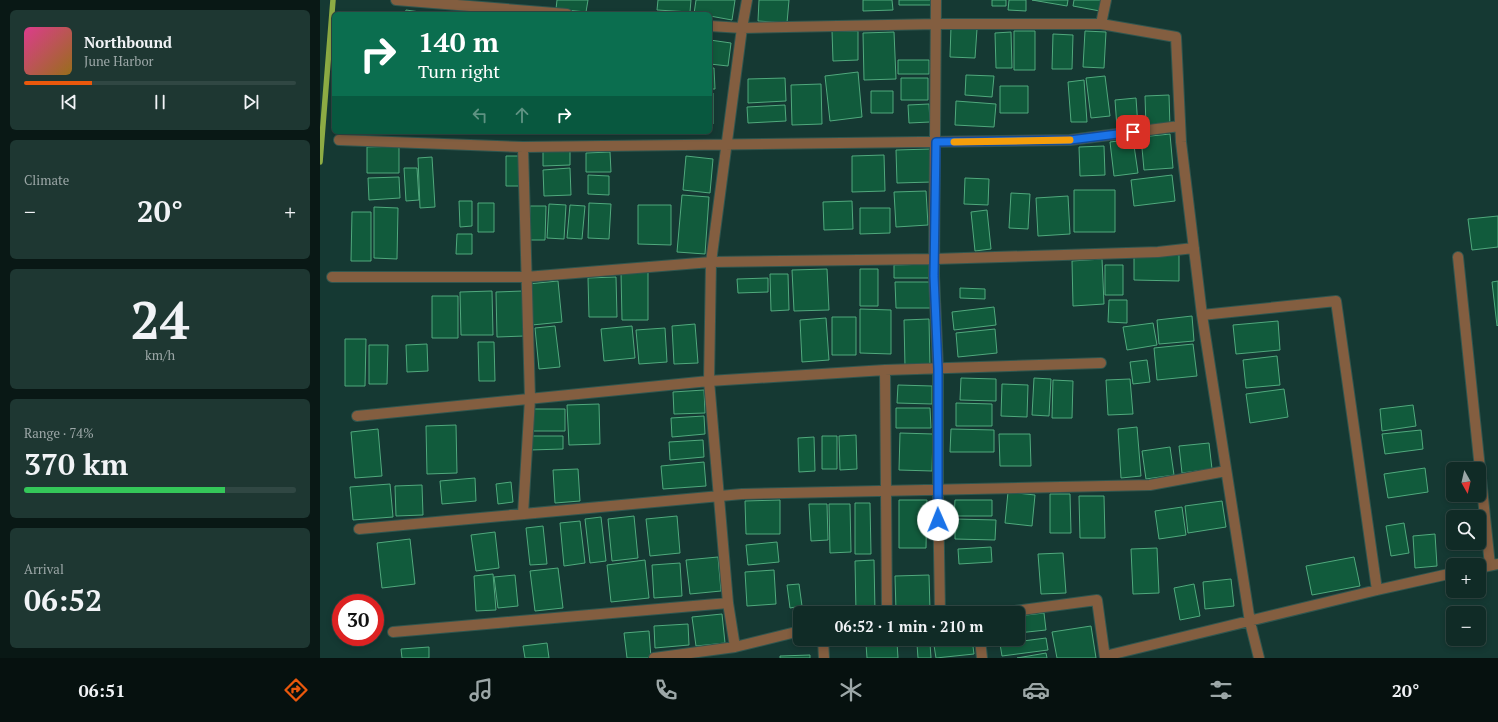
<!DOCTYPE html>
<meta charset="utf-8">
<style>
body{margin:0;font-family:"PT Serif",serif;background:#1e3732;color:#f1f3f6;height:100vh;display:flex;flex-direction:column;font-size:15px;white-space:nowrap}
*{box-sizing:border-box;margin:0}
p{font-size:13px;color:#9ca7a7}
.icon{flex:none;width:22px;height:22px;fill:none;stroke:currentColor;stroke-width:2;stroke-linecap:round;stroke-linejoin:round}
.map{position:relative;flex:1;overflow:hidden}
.details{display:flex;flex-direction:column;gap:10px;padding:10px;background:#091815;width:320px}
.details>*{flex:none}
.guide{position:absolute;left:12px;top:12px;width:380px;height:122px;border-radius:6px;box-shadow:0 2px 6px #0003,0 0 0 1px #304743;background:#0b6e4f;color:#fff;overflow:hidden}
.needle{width:26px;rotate:172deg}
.tools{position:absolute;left:1126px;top:462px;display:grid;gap:8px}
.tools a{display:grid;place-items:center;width:40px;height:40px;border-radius:6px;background:#102b26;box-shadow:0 2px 6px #0003,0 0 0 1px #304743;font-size:20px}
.speed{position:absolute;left:12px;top:594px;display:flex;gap:8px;font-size:20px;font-weight:700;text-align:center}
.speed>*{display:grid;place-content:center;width:52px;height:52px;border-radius:50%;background:#102b26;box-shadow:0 2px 6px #0003,0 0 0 1px #304743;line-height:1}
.speed .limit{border:6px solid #d22;background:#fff;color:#111}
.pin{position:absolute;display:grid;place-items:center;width:34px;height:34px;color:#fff;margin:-17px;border-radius:8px;box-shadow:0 2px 6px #0006}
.me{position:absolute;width:44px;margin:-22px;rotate:359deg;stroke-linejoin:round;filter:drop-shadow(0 0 3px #0008)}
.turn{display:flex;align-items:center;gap:14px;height:84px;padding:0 20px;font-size:18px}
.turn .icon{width:52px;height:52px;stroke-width:2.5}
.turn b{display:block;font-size:28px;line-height:34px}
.lanes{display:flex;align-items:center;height:38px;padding:0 20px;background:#0003;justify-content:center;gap:20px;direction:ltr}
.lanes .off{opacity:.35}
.big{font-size:30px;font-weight:700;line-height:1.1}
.details .tile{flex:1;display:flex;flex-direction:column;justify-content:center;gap:6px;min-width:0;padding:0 14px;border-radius:6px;background:#1e3732}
.details .dial{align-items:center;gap:0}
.dial b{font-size:52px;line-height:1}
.song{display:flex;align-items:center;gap:12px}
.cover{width:48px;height:48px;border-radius:6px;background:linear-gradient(135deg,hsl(330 70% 55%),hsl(40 70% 35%))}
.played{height:4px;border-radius:2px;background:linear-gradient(90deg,#ea580c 25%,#304743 25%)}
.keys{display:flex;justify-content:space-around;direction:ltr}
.heat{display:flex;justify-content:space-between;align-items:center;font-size:22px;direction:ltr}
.charge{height:6px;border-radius:3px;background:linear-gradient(90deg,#34c759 74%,#304743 0)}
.trip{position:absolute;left:473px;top:606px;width:232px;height:40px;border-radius:6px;background:#102b26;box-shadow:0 2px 6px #0003,0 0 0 1px #304743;font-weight:700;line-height:40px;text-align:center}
.dock{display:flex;height:64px;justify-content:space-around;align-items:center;background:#06110f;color:#9ca7a7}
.dock .icon{width:28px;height:28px}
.dock .active{color:#ea580c}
.dock b{font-size:18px;color:#f1f3f6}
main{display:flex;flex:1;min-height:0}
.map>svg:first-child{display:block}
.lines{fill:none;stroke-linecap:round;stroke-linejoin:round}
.stream{stroke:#8dac44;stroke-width:5.5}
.building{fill:#115b3c;stroke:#50a97d}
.minor-casing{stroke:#30564f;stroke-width:12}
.minor{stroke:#835e40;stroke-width:10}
.route-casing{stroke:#114b97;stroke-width:10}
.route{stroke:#1a73e8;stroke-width:7}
.slow{stroke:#f59e0b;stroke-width:7}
</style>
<main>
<section class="details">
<div class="tile">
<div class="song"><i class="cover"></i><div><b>Northbound</b><p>June Harbor</p></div></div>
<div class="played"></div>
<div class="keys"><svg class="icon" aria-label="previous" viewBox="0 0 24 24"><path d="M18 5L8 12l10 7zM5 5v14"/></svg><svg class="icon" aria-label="pause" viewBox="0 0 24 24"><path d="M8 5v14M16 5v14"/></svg><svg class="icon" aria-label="next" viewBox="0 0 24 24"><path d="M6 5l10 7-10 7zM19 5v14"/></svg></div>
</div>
<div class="tile"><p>Climate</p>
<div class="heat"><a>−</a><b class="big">20°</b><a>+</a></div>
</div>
<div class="tile dial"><b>24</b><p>km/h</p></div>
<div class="tile"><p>Range · 74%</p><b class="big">370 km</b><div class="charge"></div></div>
<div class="tile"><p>Arrival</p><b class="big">06:52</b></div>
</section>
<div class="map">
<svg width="1178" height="658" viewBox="0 0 1178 658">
<rect width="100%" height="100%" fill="#153933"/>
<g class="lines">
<!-- stream -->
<path class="stream" d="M0 162 13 0"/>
</g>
<!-- building -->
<path class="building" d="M237 0H268L266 12 236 9Z
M338 0H371L370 12 337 10Z
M376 0H415L412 20 390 16V14H374Z
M439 0H469L467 23 438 21Z
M543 0H572L573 10 543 11Z
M579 0H611V5H579Z
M672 0H686V6H672Z
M689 0H706V11L688 10Z
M712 0H748L747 6Z
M754 0H782L780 11 753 6Z
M86 10 100 12 99 14H85Z
M631 27 657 29 655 58 630 57Z
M512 31H538V60L513 61Z
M694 31H715V70H694Z
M765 31 786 32 784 68 763 67Z
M574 32 576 79 544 80 543 33Z
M691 32 692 68H676L675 33Z
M733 34 753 35 752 69H732Z
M390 40 411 43 408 66 390 64Z
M578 60H609V74H578Z
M390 68H394L395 89H390Z
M538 72 542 117 510 121 505 76Z
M646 75 674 76 672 97 645 95Z
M785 76 790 116 771 118 766 78Z
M465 78 466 101 428 103V79Z
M581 78H608V100H581Z
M764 80 767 122H751L748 82Z
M501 84 502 124 472 125 471 85Z
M680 86H708V113H680Z
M551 91H573V113H551Z
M390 93H393V124H390Z
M849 95 850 127H826L825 96Z
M816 98 818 127 797 128 795 100Z
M636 101 676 104 674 127 635 125Z
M609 104 610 122 589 123 588 105Z
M465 105 466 121 428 123 427 107Z
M850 134 853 168 824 170 821 137Z
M813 139 818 173 794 176 790 142Z
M79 146V173H47V147Z
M784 146 785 175 760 176 759 147Z
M250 149V165L223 166V150Z
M611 149 612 182 577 183 576 150Z
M290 152 291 172H266V153Z
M564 155 565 191 532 192V156Z
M186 156H202L203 186H186Z
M366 156 393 159 390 193 363 190Z
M112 157 115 207 100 208 98 158Z
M84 168H97L99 200 86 201Z
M250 168 251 195 224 196 223 170Z
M268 175 289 176V195L268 194Z
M852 175 855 201 814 206 811 180Z
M79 177 80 198 49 200 48 178Z
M645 178 669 179 668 205 644 204Z
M754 190H795V232H754Z
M606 191 608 225 576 227 574 192Z
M691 193 710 194 708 229 689 228Z
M362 195 389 197 385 254 357 252Z
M748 196 750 234 718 236 716 198Z
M139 201H152V226L140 227Z
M532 201 533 229 504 230 503 202Z
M158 203H174V232H158Z
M269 203 291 204 289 239 268 238Z
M229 204 246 205 244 239 227 238Z
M250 205 265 206 262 239 247 238Z
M318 205H351V245L318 244Z
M210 206H226L225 240H209Z
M54 207 78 208 77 259 54 258Z
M540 208H570V233L540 234Z
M667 210 671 249 655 251 651 212Z
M32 212H51V261H31Z
M1178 216V247L1152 250 1148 219Z
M137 234H152V254H136Z
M814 255H859V281L814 280Z
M782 259 784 304 753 306 752 261Z
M611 264V278H574V265Z
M785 265H803V295H785Z
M507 269 509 310 474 311 472 270Z
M540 269H558V306H540Z
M328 272V320H302L301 273Z
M450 274H468L469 310 451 311Z
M296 277 297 317H269L268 278Z
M448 278V292L418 293 417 279Z
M238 281 242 322 212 325 208 284Z
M1178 281V325L1177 326 1172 282Z
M575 282H611V308H576Z
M640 288 665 289V299L640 298Z
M172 291 173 335H141L140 292Z
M203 291 205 336 177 337 176 292Z
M112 296H138V338H112Z
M789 300H807V323L788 322Z
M674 307 676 325 634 330 632 312Z
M540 309 571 310V354L540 353Z
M872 316 874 341 839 344 837 320Z
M512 317H536V355H512Z
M506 318 509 360 482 362 480 320Z
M609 319 610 367H585L584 320Z
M958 321 960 350 916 354 913 325Z
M833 323 837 345 807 350 803 327Z
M375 324 378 363 354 364 352 326Z
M235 326 240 367 219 369 215 328Z
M312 326 315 358 284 361 281 329Z
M345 328 347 362 319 364 316 330Z
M675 329 677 353 638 357 636 333Z
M25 339H46L45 386H25Z
M158 342H174L175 381H159Z
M107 344 108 371 87 372 86 345Z
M873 344 877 376 837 380 834 348Z
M49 345H68L67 384H49Z
M957 356 960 385 926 388 923 360Z
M827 360 830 382 813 384 810 362Z
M641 378 676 379V401L640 400Z
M714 378 731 379 729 416 712 415Z
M810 379 813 414 788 415 786 380Z
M733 380 753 381 752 418H732Z
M682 384 708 385 707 417 681 416Z
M578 385 612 386V404L577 403Z
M964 389 968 417 930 423 926 394Z
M384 390 385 413 354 414 353 392Z
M636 403 672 404V426H636Z
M279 404 280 444 249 445 247 405Z
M1093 405 1096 426 1062 431 1060 409Z
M576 408H610L611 428H576Z
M213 409H245V431H212Z
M384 416 385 434 352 437 351 418Z
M136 425 137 473 107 474 106 426Z
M817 427 821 476 801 478 798 429Z
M58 429 62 476 35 478 31 432Z
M631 429 674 430V452H630Z
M1101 430 1103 449 1065 454 1062 434Z
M580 433 613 434 612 471 579 470Z
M679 434H710L711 466H680Z
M536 435 537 469 520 470 519 436Z
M210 436H243V449L210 450Z
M502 436H517V469H502Z
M494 437 495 471 479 472 478 438Z
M383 440 384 457 350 460 349 442Z
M889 443 892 469 862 473 859 446Z
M850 447 854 475 826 479 822 451Z
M384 462 386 486 343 489 341 466Z
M1105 468 1108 492 1068 498 1064 474Z
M258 469 260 501 235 503 233 470Z
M155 478 156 501 122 504 120 481Z
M191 482 193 502 178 504 176 484Z
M70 484 73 517 33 520 30 487Z
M102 485 103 515 76 516 75 486Z
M688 492 715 495 712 526 685 523Z
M730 494H750L751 533H730Z
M759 496H784L785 538H760Z
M460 500V534H426L425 501Z
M579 500H607L606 548H579Z
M635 500H672V516H634Z
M902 501 906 527 868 533 865 506Z
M535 503H550L551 554H535Z
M489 504H507L508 540 491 541Z
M509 504H530L531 552 510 553Z
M862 507 866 535 839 539 835 511Z
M314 516 318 558 292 561 288 519Z
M357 516 360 553 330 556 326 519Z
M281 517 286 561 270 563 265 519Z
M635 519 676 520 675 540 635 539Z
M260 521 265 563 244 566 240 523Z
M1084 523 1089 553 1071 556 1066 526Z
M223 526 227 564 210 565 206 528Z
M175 532 179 568 156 571 151 535Z
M1115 534 1117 566 1095 568 1093 536Z
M90 539 95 584 62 588 57 543Z
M457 542 459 562 428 565 426 545Z
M671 547 672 562 639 564 638 549Z
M837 548 839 593 813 594 811 549Z
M743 553 746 593 721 594 718 554Z
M398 557 401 591 370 594 366 560Z
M1034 557 1040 586 992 595 986 566Z
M325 560 329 598 291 602 287 565Z
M554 560 555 612H536L535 561Z
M360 563 362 596 334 598 332 565Z
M238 568 243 608 215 611 210 571Z
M454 570 456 604 427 606 425 572Z
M173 574 176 610 156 611 154 576Z
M195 575 198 606 178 608 174 577Z
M609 575 610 610 576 611 575 576Z
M911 579 914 606 885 609 883 582Z
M479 584 482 606 470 608 467 585Z
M874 584 880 616 860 620 854 588Z
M724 613 726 630 698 633V616Z
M402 614 405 643 376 646 372 617Z
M368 624 369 645 335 648 334 626Z
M771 626 776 658H737L732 632Z
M329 631 331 658H307L304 633Z
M726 638 728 650 682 656 680 644Z
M613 639H652L654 654 616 658Z
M577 642 578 658H547L546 644Z
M227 643 229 658H205L203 646Z
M610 643 611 658H598L597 644Z
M109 647V658H82L81 649Z
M726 653 727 658H697Z
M490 655V658H460V656Z"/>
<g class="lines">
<defs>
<path id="minor" d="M76 0 247 14
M616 0 614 276 618 369V490L620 613
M781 24 786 0
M390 26 422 28 617 24H781L856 37 861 142 882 315 930 622 939 658
M19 140 203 147 750 140 860 126
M1138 257 1170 565
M12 277H206L391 262 614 259 838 252 874 248
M882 315 1016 301 1057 590
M565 370 567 613
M37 416 389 381 565 370 781 363
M203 514 210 399 203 147
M39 529 422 494 830 485 906 471
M1159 568 1178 564
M679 613 777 600 785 658
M73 632 408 603
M503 639 504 658
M660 639 662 658
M415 647 480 631
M785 656 1057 590 1133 573
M334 658 415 647 408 603 389 381 391 262 422 28 427 0"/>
</defs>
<!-- minor casing -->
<use href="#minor" class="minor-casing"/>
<!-- minor -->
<use href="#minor" class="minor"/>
</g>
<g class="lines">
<defs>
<path id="route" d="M618 520V369L614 276 616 142 750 140 813 132"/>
</defs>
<!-- route casing -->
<use href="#route" class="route-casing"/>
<!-- route -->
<use href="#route" class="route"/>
<!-- slow -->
<path class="slow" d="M634 142 750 140"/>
</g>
</svg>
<div class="tools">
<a><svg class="needle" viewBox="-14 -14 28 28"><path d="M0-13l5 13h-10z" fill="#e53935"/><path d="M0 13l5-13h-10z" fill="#9ca7a7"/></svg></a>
<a><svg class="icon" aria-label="search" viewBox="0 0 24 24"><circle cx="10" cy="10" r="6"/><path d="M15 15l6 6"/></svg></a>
<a>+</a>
<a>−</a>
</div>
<div class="speed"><div class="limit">30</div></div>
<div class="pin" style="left:813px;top:132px;background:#d93025"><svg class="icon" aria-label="arrive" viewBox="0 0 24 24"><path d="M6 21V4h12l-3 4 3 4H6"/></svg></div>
<svg class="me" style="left:618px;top:520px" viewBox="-20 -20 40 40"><circle r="19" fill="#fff"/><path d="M0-13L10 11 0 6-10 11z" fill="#1a73e8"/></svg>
<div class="trip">06:52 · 1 min · 210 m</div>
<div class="guide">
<div class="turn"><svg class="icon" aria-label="right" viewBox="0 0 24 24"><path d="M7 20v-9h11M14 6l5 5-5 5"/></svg><div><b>140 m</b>Turn right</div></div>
<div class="lanes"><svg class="icon off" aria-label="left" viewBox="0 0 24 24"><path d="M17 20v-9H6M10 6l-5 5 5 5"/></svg><svg class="icon off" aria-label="ahead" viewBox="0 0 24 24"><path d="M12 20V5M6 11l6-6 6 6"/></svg><svg class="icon" aria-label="right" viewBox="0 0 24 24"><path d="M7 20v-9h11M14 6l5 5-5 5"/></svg></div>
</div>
</div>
</main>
<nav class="dock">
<b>06:51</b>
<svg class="icon active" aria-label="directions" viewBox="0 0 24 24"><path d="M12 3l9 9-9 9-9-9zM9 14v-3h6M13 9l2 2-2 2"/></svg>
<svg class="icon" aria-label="music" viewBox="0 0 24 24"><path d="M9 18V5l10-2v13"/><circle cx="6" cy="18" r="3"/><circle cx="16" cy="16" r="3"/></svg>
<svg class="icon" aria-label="phone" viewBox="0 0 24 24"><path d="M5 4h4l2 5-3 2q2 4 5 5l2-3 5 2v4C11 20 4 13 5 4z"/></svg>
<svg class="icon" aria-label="climate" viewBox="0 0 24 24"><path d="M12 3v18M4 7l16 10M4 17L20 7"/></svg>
<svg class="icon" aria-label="car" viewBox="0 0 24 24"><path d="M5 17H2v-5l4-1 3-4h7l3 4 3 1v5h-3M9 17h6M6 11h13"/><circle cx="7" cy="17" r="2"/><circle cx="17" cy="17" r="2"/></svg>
<svg class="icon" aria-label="filters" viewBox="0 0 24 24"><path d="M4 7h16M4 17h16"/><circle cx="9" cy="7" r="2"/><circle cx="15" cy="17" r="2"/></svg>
<b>20°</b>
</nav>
